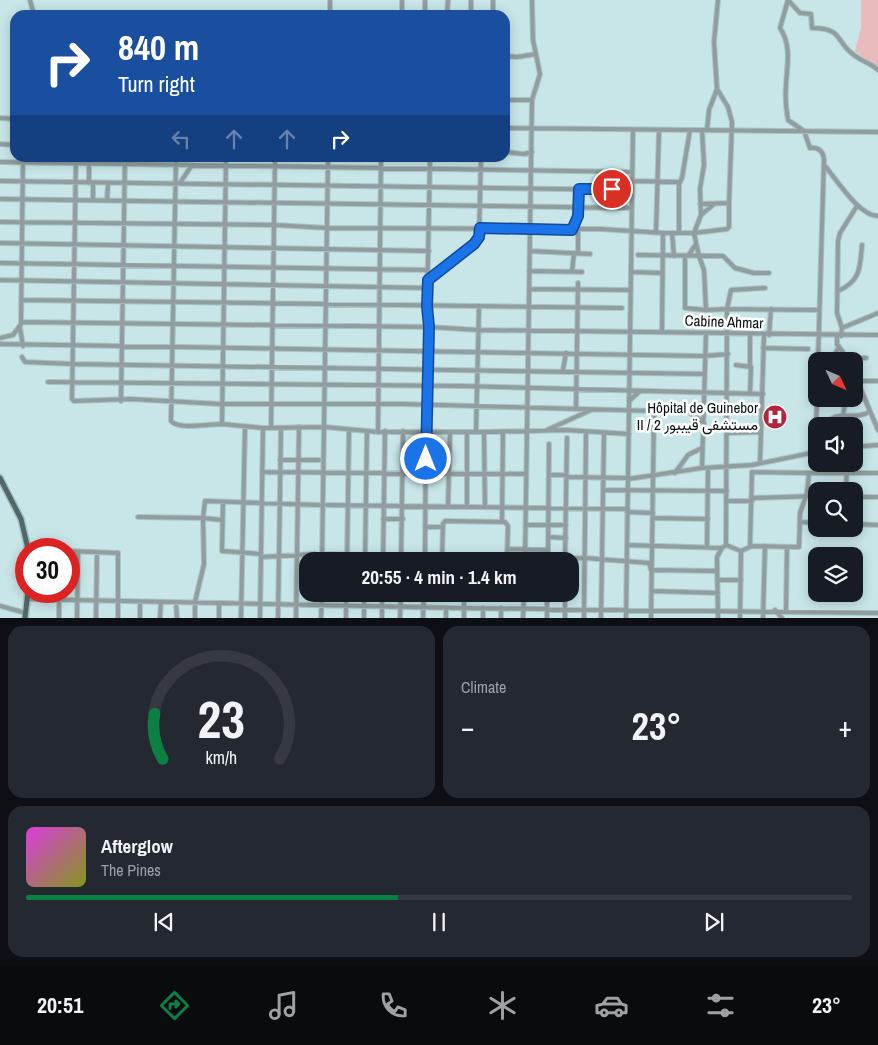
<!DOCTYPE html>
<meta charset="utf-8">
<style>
body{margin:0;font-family:"Archivo Narrow",Vazirmatn,sans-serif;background:#242831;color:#f1f3f6;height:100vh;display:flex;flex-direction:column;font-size:19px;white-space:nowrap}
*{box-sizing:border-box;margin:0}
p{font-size:16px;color:#9ea1a6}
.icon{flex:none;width:28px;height:28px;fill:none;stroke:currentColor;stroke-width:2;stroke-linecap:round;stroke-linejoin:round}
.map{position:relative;height:618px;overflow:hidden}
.side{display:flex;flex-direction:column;gap:8px;padding:8px;background:#0d0f14;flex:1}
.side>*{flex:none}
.guide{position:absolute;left:10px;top:10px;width:500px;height:152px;border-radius:15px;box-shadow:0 2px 12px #0003;background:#1a4fa0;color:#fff;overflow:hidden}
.needle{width:32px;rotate:134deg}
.buttons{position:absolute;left:808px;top:352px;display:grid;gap:10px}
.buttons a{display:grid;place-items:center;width:55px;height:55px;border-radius:10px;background:#171b24;box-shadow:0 2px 12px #0003;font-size:25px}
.speed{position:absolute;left:15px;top:538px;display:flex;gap:10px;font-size:25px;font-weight:700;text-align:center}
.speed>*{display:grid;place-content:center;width:65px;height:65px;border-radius:50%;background:#171b24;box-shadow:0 2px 12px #0003;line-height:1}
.speed .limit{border:8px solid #d22;background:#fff;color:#111}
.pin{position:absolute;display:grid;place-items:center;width:42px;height:42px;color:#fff;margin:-21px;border:2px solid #fff;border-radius:50%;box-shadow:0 1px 5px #0007}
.me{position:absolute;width:55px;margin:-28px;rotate:0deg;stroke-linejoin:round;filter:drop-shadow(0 0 4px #0008)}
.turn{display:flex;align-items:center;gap:18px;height:105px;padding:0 25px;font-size:22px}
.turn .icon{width:65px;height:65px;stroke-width:2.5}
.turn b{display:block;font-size:35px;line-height:42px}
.lanes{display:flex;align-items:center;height:48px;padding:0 25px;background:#0003;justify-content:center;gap:25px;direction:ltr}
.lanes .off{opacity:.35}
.big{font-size:38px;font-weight:700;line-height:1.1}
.side .tile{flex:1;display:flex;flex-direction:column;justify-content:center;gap:8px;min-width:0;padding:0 18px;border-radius:15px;background:#242831}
.side .dial{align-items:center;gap:0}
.dial svg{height:130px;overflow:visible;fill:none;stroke:#363941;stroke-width:7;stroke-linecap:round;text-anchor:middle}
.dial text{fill:#f1f3f6;stroke:none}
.song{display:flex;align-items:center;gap:15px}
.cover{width:60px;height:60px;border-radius:8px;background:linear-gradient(135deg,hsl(300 70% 55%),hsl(70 70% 35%))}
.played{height:5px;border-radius:2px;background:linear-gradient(90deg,#0b8043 45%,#363941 45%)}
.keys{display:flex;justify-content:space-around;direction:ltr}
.heat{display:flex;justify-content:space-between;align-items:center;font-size:28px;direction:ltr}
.side .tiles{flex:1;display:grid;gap:8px;grid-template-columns:1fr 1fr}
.tile:last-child{grid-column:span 2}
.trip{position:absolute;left:299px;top:552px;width:280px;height:50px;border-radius:15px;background:#171b24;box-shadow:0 2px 12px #0003;font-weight:700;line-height:50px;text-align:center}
.dock{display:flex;height:80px;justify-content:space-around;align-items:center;background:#090b0e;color:#9ea1a6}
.dock .icon{width:35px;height:35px}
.dock .active{color:#0b8043}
.dock b{font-size:22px;color:#f1f3f6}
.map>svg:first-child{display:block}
.green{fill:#e9bbbc}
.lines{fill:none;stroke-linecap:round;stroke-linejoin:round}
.minor-casing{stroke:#a9c4c5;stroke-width:6}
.major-casing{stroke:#a9c4c5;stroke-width:8}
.minor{stroke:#919d9e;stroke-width:4}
.major{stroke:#516768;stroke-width:5}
.route-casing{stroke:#114b97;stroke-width:12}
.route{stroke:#1a73e8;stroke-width:9}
.labels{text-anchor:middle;stroke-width:5;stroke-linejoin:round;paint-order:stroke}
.street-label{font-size:15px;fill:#061010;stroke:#fff}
.poi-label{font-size:15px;fill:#061010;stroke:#fff;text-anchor:end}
</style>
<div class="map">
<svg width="878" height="618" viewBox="0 0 878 618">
<rect width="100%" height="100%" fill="#c8e6e8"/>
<!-- green -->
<path class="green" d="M861 0H878V67H875L855 51 861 28Z"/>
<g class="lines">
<defs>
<path id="minor" d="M30 0 34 15
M330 0V15
M788 0 780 28C792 46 787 65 786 85 785 97 786 109 788 120L804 131 810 148C817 147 823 150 824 159L818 361
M788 0 800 13 811 14 812 28C844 28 835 42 854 55 861 61 871 63 878 70
M402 15V0
M425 15V0
M447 15 448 0
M471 15V0
M493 15V0
M505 56 517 57 536 54
M505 100H532
M0 118 15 119
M505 128 878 132
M702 130 704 165 700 189 701 215 694 233 699 256 704 270 706 310 727 309 726 545
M707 130 709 110 717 89
M0 144 15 145
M505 152 524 154 532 152
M76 158 72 399 74 401 130 399 221 404H402L654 411 651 618
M176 158 171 421C178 430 210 424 222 424
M226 158 222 424 263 428 325 427 378 432H484L566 430 629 434
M430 158 427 306 429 327 479 330 878 335
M0 162 632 172
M825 166C837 180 859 216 878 216
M0 181 632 190
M632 181 679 182V233
M89 183V163
M180 183 192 165
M679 184 682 178 690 130
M0 199 632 208
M93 200V183
M107 201 108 183
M700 204 729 203 732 122 728 107 717 89 714 42 718 0
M701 215 714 204
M0 222 275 225 327 228 600 229 663 233H694L727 229 729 227V203
M572 229 578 216 579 189
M578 230V250
M656 232 659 130
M672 233 674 256
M0 243 429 251
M530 251 590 254
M638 255 723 256 735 268 754 273H769
M685 256V308L706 310
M688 256 696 244
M0 263 428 270
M529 271 582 272
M572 272 574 253
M631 272 662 273
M0 280 428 288
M428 280 445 269 479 237 481 158
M765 288 731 290 727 309 818 310
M529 289 631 290
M838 291C861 281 860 267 862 245
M22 300 622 308
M21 322 429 327 426 405 425 561
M20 328 23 346
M842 328 878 313
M662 332 663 233
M769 335 771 309
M837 336V344L849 361
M841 336 842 328 837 313 838 241 840 233 857 206
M0 338 13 335 21 324 23 158
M0 344 704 356 728 354
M763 348 808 349
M818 355 831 361
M22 357 25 362 73 364 704 374
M846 358H866
M831 361 839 347
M736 365 751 367 750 394
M750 365V334
M563 370 566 353
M854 373 878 430
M856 381H878
M48 382 462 386 763 394
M121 401 125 158
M629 401 640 391
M576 409 578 283
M727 409H762
M654 411H688L704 423
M688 411 704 410
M843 415 846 399
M816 426 817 399
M823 426C839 407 852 422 869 412
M271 428 275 158
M547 430 591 410
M378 432 381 158
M476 432 479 306
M484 432 485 506
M727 433 761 432
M854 447 878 445
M815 452 816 433
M280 460H319
M760 463 764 335
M702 468 706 333
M262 472 526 474
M675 473 688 455 702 448
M809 473H878
M549 475H566
M566 477 628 478
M628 479 702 468 752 465 816 452
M603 490 727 491
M846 491 847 464
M854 497H878
M752 498 816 496
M728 501H752
M223 502 222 551 261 554
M327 505 628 509
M448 506 450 433
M467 506V432
M627 512 653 513
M138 517 203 518 204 564 195 602
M653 518 708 519
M383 519H403
M222 520 203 518 205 501 319 505
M502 522 503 432
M800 522 816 523
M854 524 878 525
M526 525H566
M425 527H443
M548 537 566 538
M627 545 722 548 726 545 741 551 752 546 799 547 800 513 807 493 809 473 752 472
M750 546 752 472
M707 547 708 468
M508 549 548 550
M69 551 118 553V618
M322 554 442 557
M261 557 315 554
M548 559 585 558 649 563 651 570 717 571
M548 559 549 444
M565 559 567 438
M322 561 328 158
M347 561 349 430
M365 561 367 431
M383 561 385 431
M401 561 403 431
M442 561 443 524 445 521 505 522 508 526 507 561
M525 561 532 100 540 74 533 40 532 0
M718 580H741
M652 591 718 593
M27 599 456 608 878 613
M140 602V618
M176 603 177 618
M219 603V618
M0 606 26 613
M775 610 782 618
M786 610 787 547
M59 618V591
M77 618 78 552
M96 618 97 552
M160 618 161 602
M195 618V603
M241 618 245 427
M260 618 263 428
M278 618 281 428
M296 618 299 427
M321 618 322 594
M346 618V594
M364 618V594
M382 618V594
M400 618 401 594
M423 618 424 594
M446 618V608
M464 618V594
M483 618V608
M501 618V608
M523 618 524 594
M547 618V594
M565 618V594
M584 618 586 432
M601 618 604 434
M626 618 633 130
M718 618 717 557 722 548
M740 618 741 551
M763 618 765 546"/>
<path id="major" d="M0 478 21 519 28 549
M25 618 28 591"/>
</defs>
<!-- minor casing -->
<use href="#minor" class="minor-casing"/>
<!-- major casing -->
<use href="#major" class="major-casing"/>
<!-- minor -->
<use href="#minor" class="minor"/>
<!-- major -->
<use href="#major" class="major"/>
</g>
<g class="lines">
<defs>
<path id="route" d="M426 459 429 327 427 306 428 280 474 244 479 237 480 228 572 230 578 216 579 189H612"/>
</defs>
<!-- route casing -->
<use href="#route" class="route-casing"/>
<!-- route -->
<use href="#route" class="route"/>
</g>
<!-- icons -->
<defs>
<symbol id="hospital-disc" viewBox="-11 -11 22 22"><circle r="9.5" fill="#b5233f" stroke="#fff"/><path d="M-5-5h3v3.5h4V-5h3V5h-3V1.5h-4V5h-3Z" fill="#fff"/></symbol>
</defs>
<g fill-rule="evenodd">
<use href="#hospital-disc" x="761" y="403" width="28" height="28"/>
</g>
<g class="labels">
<!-- street labels -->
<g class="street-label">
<text transform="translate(724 322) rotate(2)" y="5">Cabine Ahmar</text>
</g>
<!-- poi labels -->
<g class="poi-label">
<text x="758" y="413">Hôpital de Guinebor<tspan x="758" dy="17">II / مستشفى قيببور 2</tspan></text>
</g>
</g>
</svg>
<div class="buttons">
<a><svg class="needle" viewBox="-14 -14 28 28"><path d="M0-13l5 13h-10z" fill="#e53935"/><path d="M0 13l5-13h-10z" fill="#9ea1a6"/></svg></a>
<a><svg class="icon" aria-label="sound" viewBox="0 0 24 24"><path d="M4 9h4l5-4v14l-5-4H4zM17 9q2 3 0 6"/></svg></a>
<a><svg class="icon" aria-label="search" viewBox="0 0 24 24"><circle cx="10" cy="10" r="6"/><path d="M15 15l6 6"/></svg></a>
<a><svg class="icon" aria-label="layers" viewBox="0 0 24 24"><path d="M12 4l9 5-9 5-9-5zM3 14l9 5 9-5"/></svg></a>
</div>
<div class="speed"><div class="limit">30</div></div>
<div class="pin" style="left:612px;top:189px;background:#d93025"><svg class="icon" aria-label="arrive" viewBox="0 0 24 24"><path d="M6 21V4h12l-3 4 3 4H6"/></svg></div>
<svg class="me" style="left:426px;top:459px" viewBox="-20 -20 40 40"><circle r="17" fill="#1a73e8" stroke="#fff" stroke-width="3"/><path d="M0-11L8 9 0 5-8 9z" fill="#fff"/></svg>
<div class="trip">20:55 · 4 min · 1.4 km</div>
<div class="guide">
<div class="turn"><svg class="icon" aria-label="right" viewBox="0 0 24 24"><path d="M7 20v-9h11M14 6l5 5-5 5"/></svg><div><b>840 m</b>Turn right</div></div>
<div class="lanes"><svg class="icon off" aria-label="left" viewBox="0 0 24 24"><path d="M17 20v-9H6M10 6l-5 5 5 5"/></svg><svg class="icon off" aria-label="ahead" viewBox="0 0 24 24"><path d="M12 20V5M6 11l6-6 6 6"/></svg><svg class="icon off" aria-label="ahead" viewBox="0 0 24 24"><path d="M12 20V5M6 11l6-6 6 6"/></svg><svg class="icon" aria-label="right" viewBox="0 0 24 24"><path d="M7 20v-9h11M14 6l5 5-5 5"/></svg></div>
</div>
</div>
<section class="side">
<div class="tiles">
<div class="tile dial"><svg viewBox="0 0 100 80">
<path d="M14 69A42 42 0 1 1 86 69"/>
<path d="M14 69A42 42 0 0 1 9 41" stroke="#0b8043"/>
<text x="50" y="56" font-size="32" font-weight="700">23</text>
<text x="50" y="72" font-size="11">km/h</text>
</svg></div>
<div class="tile"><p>Climate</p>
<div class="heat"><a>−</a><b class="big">23°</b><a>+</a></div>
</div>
<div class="tile">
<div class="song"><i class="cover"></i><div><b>Afterglow</b><p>The Pines</p></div></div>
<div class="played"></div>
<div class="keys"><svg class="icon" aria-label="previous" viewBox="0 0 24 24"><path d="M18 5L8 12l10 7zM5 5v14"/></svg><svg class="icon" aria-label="pause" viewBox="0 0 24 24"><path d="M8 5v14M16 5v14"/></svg><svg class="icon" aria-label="next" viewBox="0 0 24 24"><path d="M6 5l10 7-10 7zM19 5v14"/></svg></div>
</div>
</div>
</section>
<nav class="dock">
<b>20:51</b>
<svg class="icon active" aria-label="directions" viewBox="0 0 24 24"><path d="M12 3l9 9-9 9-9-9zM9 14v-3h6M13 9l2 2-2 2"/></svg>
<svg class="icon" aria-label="music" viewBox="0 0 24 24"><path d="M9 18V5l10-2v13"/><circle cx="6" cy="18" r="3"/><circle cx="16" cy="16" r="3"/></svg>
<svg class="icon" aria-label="phone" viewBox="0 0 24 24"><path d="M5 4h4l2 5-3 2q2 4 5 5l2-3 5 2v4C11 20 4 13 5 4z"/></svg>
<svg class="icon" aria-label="climate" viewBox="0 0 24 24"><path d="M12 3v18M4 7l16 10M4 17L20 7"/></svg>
<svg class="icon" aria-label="car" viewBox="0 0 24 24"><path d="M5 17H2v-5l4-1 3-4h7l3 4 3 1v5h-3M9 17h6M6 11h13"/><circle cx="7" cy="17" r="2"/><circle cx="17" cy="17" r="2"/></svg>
<svg class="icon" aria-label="filters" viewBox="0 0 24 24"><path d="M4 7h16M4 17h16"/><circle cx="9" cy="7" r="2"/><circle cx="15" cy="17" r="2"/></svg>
<b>23°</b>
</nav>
